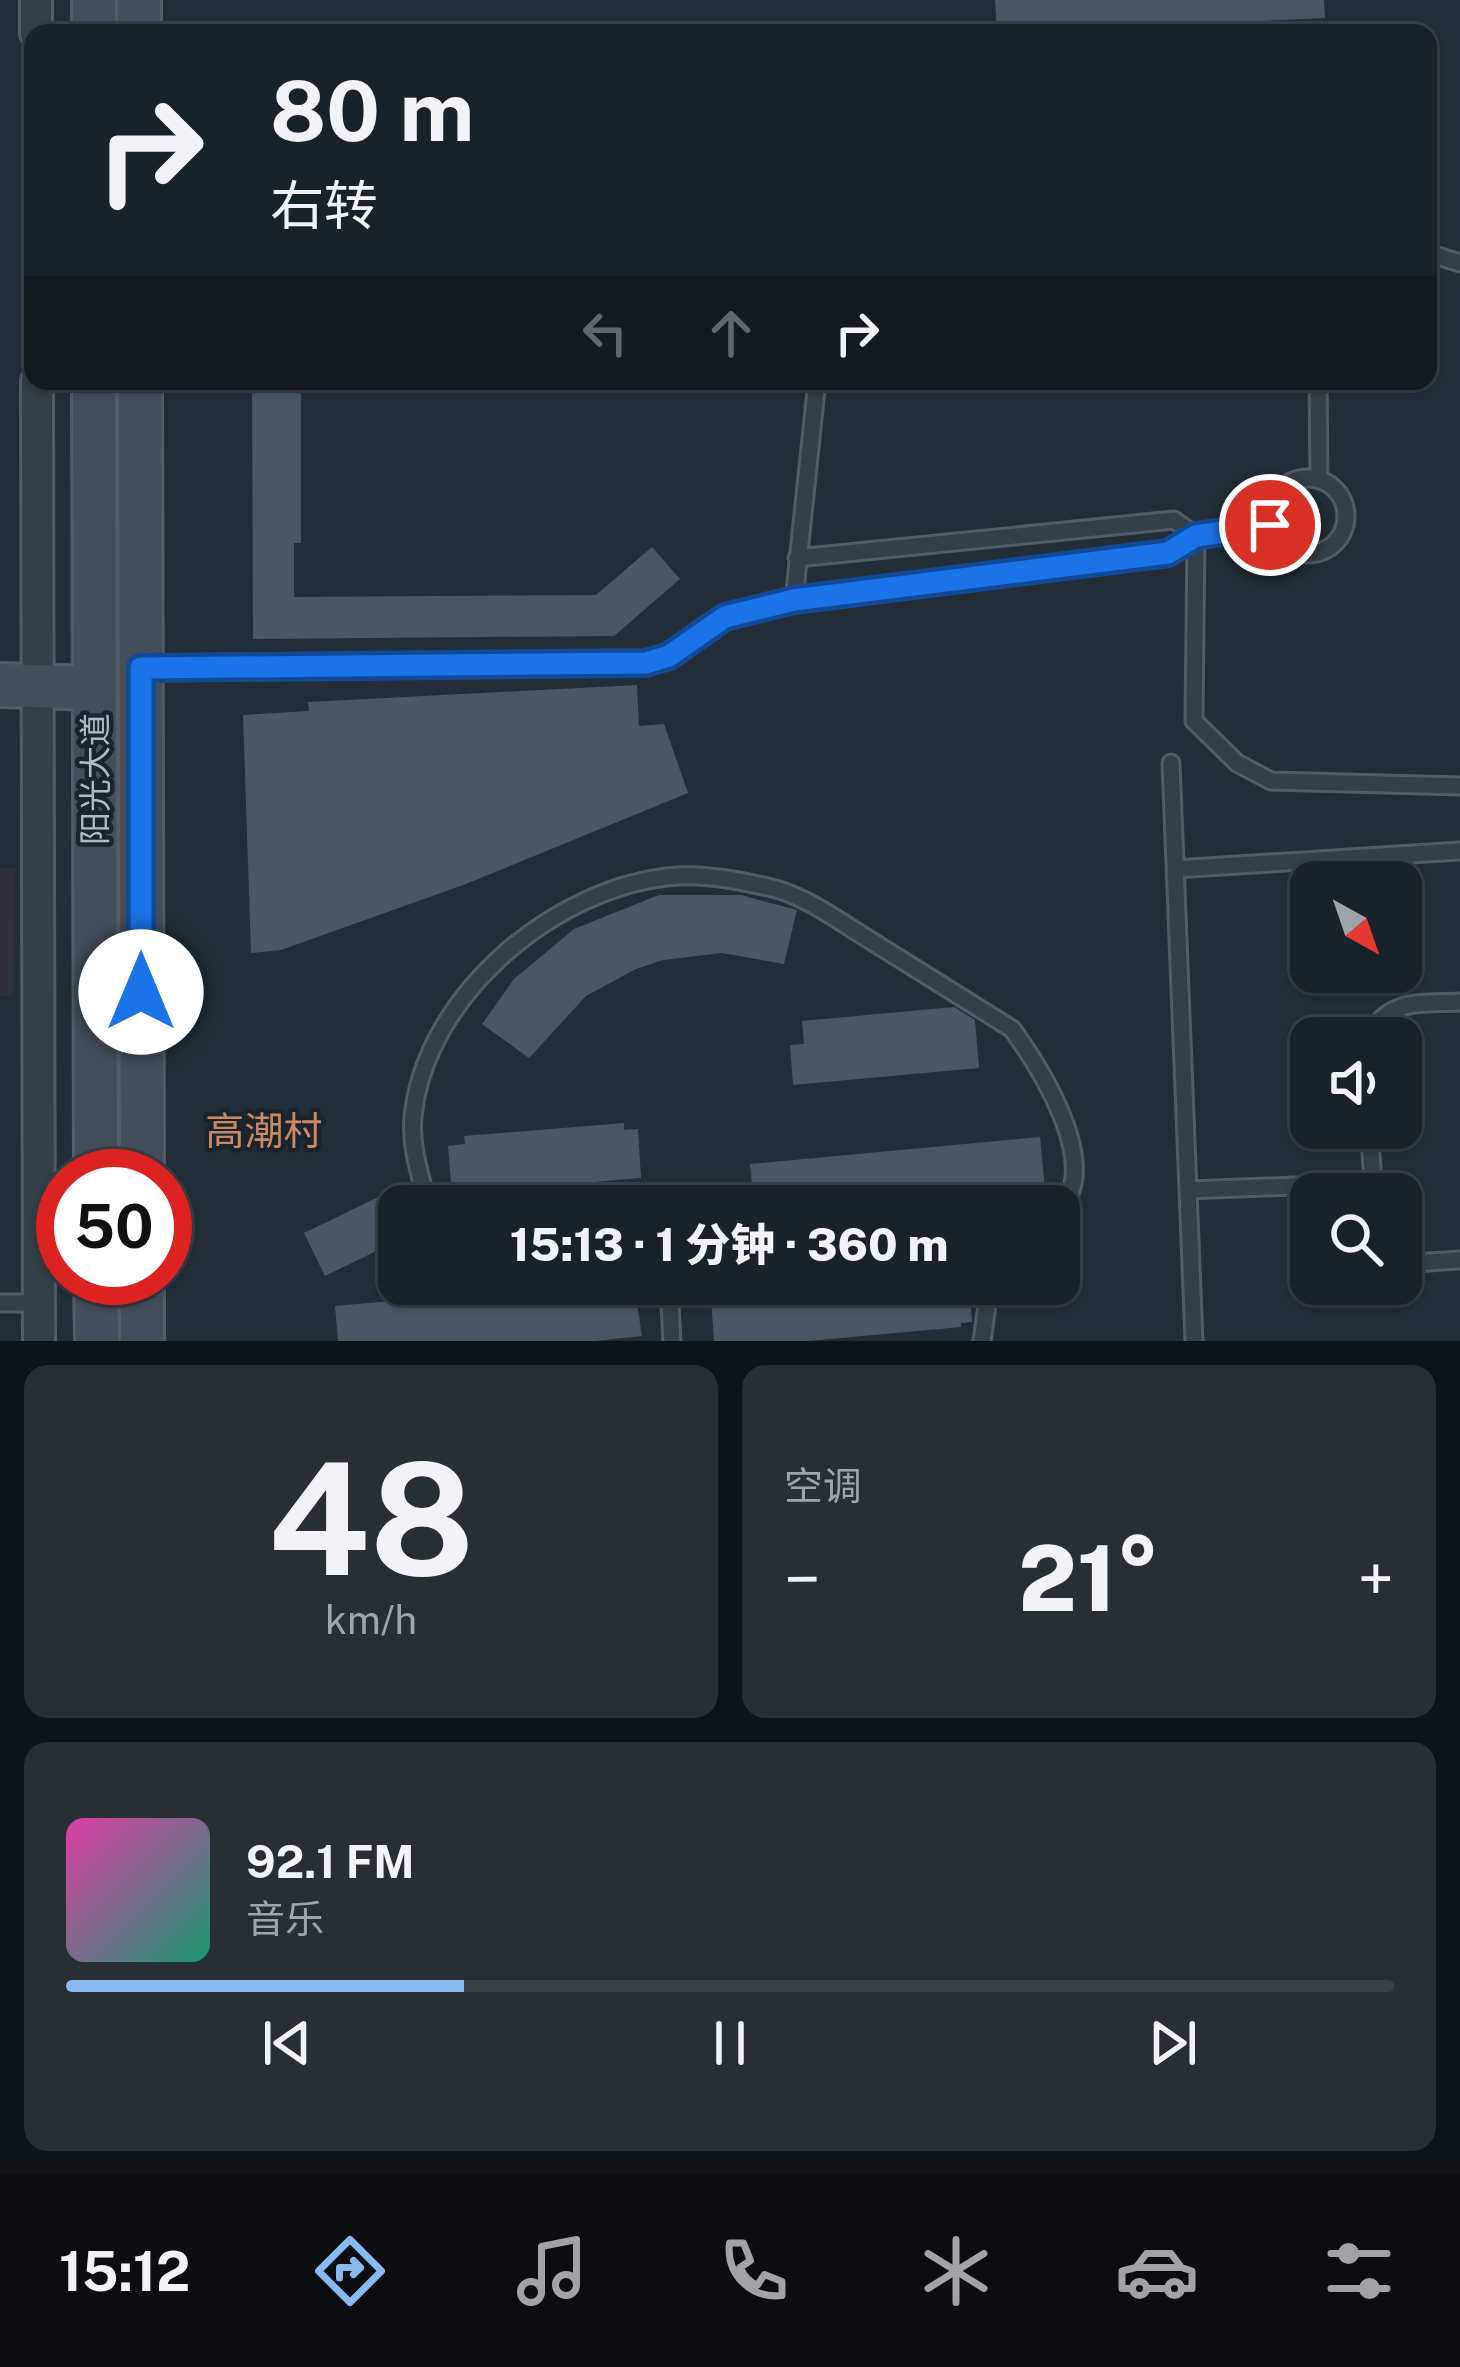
<!DOCTYPE html>
<html lang="zh">
<meta charset="utf-8">
<style>
body{margin:0;font-family:"Public Sans","Noto Sans SC",sans-serif;background:#272f35;color:#f1f3f6;height:100vh;display:flex;flex-direction:column;font-size:45px;white-space:nowrap}
*{box-sizing:border-box;margin:0}
p{font-size:39px;color:#9fa4a8}
.icon{flex:none;width:66px;height:66px;fill:none;stroke:currentColor;stroke-width:2;stroke-linecap:round;stroke-linejoin:round}
.map{position:relative;height:1341px;overflow:hidden}
.sheet{display:flex;flex-direction:column;gap:24px;padding:24px;background:#0e1317;flex:1}
.sheet>*{flex:none}
.banner{position:absolute;left:24px;top:24px;width:1413px;height:366px;border-radius:24px;box-shadow:0 3px 9px #0004,0 0 0 3px #383f46;background:#1a2229;color:#f1f3f6;overflow:hidden}
.needle{width:78px;rotate:140deg}
.controls{position:absolute;left:1290px;top:861px;display:grid;gap:24px}
.controls a{display:grid;place-items:center;width:132px;height:132px;border-radius:24px;background:#1a2229;box-shadow:0 3px 9px #0004,0 0 0 3px #383f46;font-size:60px}
.speed{position:absolute;left:36px;top:1149px;display:flex;gap:24px;font-size:60px;font-weight:700;text-align:center}
.speed>*{display:grid;place-content:center;width:156px;height:156px;border-radius:50%;background:#1a2229;box-shadow:0 3px 9px #0004,0 0 0 3px #383f46;line-height:1}
.speed .limit{border:18px solid #d22;background:#fff;color:#111}
.pin{position:absolute;display:grid;place-items:center;width:102px;height:102px;color:#fff;margin:-51px;border:6px solid #fff;border-radius:50%;box-shadow:0 3px 12px #0007}
.me{position:absolute;width:132px;margin:-66px;rotate:0deg;stroke-linejoin:round;filter:drop-shadow(0 0 9px #0008)}
.turn{display:flex;align-items:center;gap:42px;height:252px;padding:0 48px;font-size:54px}
.turn .icon{width:156px;height:156px;stroke-width:2.5}
.turn b{display:block;font-size:84px;line-height:102px}
.lanes{display:flex;align-items:center;height:114px;padding:0 48px;background:#0003;justify-content:center;gap:60px;direction:ltr}
.lanes .off{opacity:.35}
.big{font-size:90px;font-weight:800;line-height:1.1}
.sheet .widget{flex:1;display:flex;flex-direction:column;justify-content:center;gap:18px;min-width:0;padding:0 42px;border-radius:24px;background:#272f35}
.sheet .dial{align-items:center;gap:0}
.dial b{font-size:156px;line-height:1}
.song{display:flex;align-items:center;gap:36px}
.cover{width:144px;height:144px;border-radius:18px;background:linear-gradient(135deg,hsl(320 70% 55%),hsl(160 70% 35%))}
.played{height:12px;border-radius:6px;background:linear-gradient(90deg,#88baf0 30%,#383f46 30%)}
.keys{display:flex;justify-content:space-around;direction:ltr}
.heat{display:flex;justify-content:space-between;align-items:center;font-size:66px;direction:ltr}
.sheet .tiles{flex:1;display:grid;gap:24px;grid-template-columns:1fr 1fr}
.widget:last-child{grid-column:span 2}
.trip{position:absolute;left:378px;top:1185px;width:702px;height:120px;border-radius:24px;background:#1a2229;box-shadow:0 3px 9px #0004,0 0 0 3px #383f46;font-weight:800;line-height:120px;text-align:center}
.dock{display:flex;height:192px;justify-content:space-around;align-items:center;background:#0a0e10;color:#9fa4a8}
.dock .icon{width:84px;height:84px}
.dock .on{color:#88baf0}
.dock b{font-size:54px;color:#f1f3f6}
.map>svg:first-child{display:block}
.medical{fill:#30303c}
.building{fill:#4a5763}
.lines{fill:none;stroke-linecap:round;stroke-linejoin:round}
.lane-casing{stroke:#535c65;stroke-width:21}
.street-casing{stroke:#535c65;stroke-width:36}
.secondary-casing{stroke:#535c65;stroke-width:48}
.lane{stroke:#353f47;stroke-width:15}
.street{stroke:#353f47;stroke-width:30}
.secondary{stroke:#444e5a;stroke-width:42}
.route-casing{stroke:#114b97;stroke-width:30}
.route{stroke:#1a73e8;stroke-width:21}
.labels{text-anchor:middle;stroke-width:9;stroke-linejoin:round;paint-order:stroke}
.street-label{font-size:33px;fill:#b0b9c4;stroke:#1b242c}
.quarter-label{font-size:39px;fill:#cc8763;stroke:#1b242c}
</style>
<div class="map">
<svg width="1460" height="1341" viewBox="0 0 1460 1341">
<rect width="100%" height="100%" fill="#222d37"/>
<!-- medical -->
<path class="medical" d="M0 868H15L13 996H0Z"/>
<!-- building -->
<path class="building" d="M995 0H1324L1325 18 997 33Z
M252 381H301V543H294V597L596 595 652 547 680 579 614 636 253 639Z
M637 685 639 726 664 724 688 793 466 884 281 950 251 953 243 715 309 711 308 702Z
M659 895H741L797 910 784 964 722 953 663 960 636 969 586 996 529 1058 482 1024 514 979 574 929Z
M954 1007 975 1020 979 1068 793 1085 790 1045 804 1044 802 1021Z
M624 1123V1130L638 1129 641 1178 452 1194 448 1146 465 1144 464 1136Z
M1040 1137 1046 1199 968 1206H754L750 1164Z
M399 1187V1240L325 1276 304 1233Z
M571 1284H634L642 1336 595 1341H338L335 1306 457 1295 461 1303 460 1295Z
M710 1284H969L972 1322 961 1323V1327L808 1341H714Z"/>
<g class="lines">
<defs>
<path id="lane" d="M1428 253 1460 263
M1318 381 1319 480
M1270 516a38 38 0 1 1 76 0a38 38 0 1 1-76 0Z
M1196 536 1194 721 1237 763 1271 781 1460 786
M797 558 1174 520 1196 536
M794 600 817 381
M144 668 646 663 669 655 725 617 794 600 1168 553 1196 536 1270 525
M1171 763 1194 1341
M1175 869 1460 851
M1368 1038C1388 998 1419 1004 1460 1002
M1369 1128 1374 1194
M1188 1190 1373 1183
M428 1206C421 1177 410 1147 413 1117 425 994 558 884 678 876 707 874 740 881 768 887 804 895 834 918 865 937 914 968 963 998 1012 1029 1041 1069 1103 1167 1059 1209
M1401 1256 1413 1263 1460 1260
M669 1284 672 1341
M0 1303H39
M982 1341 990 1284"/>
<path id="street" d="M36 33V0
M37 381 39 1341"/>
<path id="secondary" d="M94 33V0
M139 33V0
M94 381 96 1176
M140 381 142 1176
M0 685 95 688
M96 1278 97 1341
M142 1278V1341"/>
</defs>
<!-- lane casing -->
<use href="#lane" class="lane-casing"/>
<!-- street casing -->
<use href="#street" class="street-casing"/>
<!-- secondary casing -->
<use href="#secondary" class="secondary-casing"/>
<!-- lane -->
<use href="#lane" class="lane"/>
<!-- street -->
<use href="#street" class="street"/>
<!-- secondary -->
<use href="#secondary" class="secondary"/>
</g>
<g class="lines">
<defs>
<path id="route" d="M141 992V668L646 663 669 656 725 617 794 600 1168 553 1196 536 1270 525"/>
</defs>
<!-- route casing -->
<use href="#route" class="route-casing"/>
<!-- route -->
<use href="#route" class="route"/>
</g>
<g class="labels">
<!-- street labels -->
<g class="street-label">
<text transform="translate(95 779) rotate(-90)" y="12">阳光大道</text>
</g>
<!-- quarter labels -->
<g class="quarter-label">
<text x="264" y="1145">高潮村</text>
</g>
</g>
</svg>
<div class="controls">
<a><svg class="needle" viewBox="-14 -14 28 28"><path d="M0-13l5 13h-10z" fill="#e53935"/><path d="M0 13l5-13h-10z" fill="#9fa4a8"/></svg></a>
<a><svg class="icon" aria-label="sound" viewBox="0 0 24 24"><path d="M4 9h4l5-4v14l-5-4H4zM17 9q2 3 0 6"/></svg></a>
<a><svg class="icon" aria-label="search" viewBox="0 0 24 24"><circle cx="10" cy="10" r="6"/><path d="M15 15l6 6"/></svg></a>
</div>
<div class="speed"><div class="limit">50</div></div>
<div class="pin" style="left:1270px;top:525px;background:#d93025"><svg class="icon" aria-label="arrive" viewBox="0 0 24 24"><path d="M6 21V4h12l-3 4 3 4H6"/></svg></div>
<svg class="me" style="left:141px;top:992px" viewBox="-20 -20 40 40"><circle r="19" fill="#fff"/><path d="M0-13L10 11 0 6-10 11z" fill="#1a73e8"/></svg>
<div class="trip">15:13 · 1 分钟 · 360 m</div>
<div class="banner">
<div class="turn"><svg class="icon" aria-label="right" viewBox="0 0 24 24"><path d="M7 20v-9h11M14 6l5 5-5 5"/></svg><div><b>80 m</b>右转</div></div>
<div class="lanes"><svg class="icon off" aria-label="left" viewBox="0 0 24 24"><path d="M17 20v-9H6M10 6l-5 5 5 5"/></svg><svg class="icon off" aria-label="ahead" viewBox="0 0 24 24"><path d="M12 20V5M6 11l6-6 6 6"/></svg><svg class="icon" aria-label="right" viewBox="0 0 24 24"><path d="M7 20v-9h11M14 6l5 5-5 5"/></svg></div>
</div>
</div>
<section class="sheet">
<div class="tiles">
<div class="widget dial"><b>48</b><p>km/h</p></div>
<div class="widget"><p>空调</p>
<div class="heat"><a>−</a><b class="big">21°</b><a>+</a></div>
</div>
<div class="widget">
<div class="song"><i class="cover"></i><div><b>92.1 FM</b><p>音乐</p></div></div>
<div class="played"></div>
<div class="keys"><svg class="icon" aria-label="previous" viewBox="0 0 24 24"><path d="M18 5L8 12l10 7zM5 5v14"/></svg><svg class="icon" aria-label="pause" viewBox="0 0 24 24"><path d="M8 5v14M16 5v14"/></svg><svg class="icon" aria-label="next" viewBox="0 0 24 24"><path d="M6 5l10 7-10 7zM19 5v14"/></svg></div>
</div>
</div>
</section>
<nav class="dock">
<b>15:12</b>
<svg class="icon on" aria-label="directions" viewBox="0 0 24 24"><path d="M12 3l9 9-9 9-9-9zM9 14v-3h6M13 9l2 2-2 2"/></svg>
<svg class="icon" aria-label="music" viewBox="0 0 24 24"><path d="M9 18V5l10-2v13"/><circle cx="6" cy="18" r="3"/><circle cx="16" cy="16" r="3"/></svg>
<svg class="icon" aria-label="phone" viewBox="0 0 24 24"><path d="M5 4h4l2 5-3 2q2 4 5 5l2-3 5 2v4C11 20 4 13 5 4z"/></svg>
<svg class="icon" aria-label="climate" viewBox="0 0 24 24"><path d="M12 3v18M4 7l16 10M4 17L20 7"/></svg>
<svg class="icon" aria-label="car" viewBox="0 0 24 24"><path d="M5 17H2v-5l4-1 3-4h7l3 4 3 1v5h-3M9 17h6M6 11h13"/><circle cx="7" cy="17" r="2"/><circle cx="17" cy="17" r="2"/></svg>
<svg class="icon" aria-label="filters" viewBox="0 0 24 24"><path d="M4 7h16M4 17h16"/><circle cx="9" cy="7" r="2"/><circle cx="15" cy="17" r="2"/></svg>
</nav>
